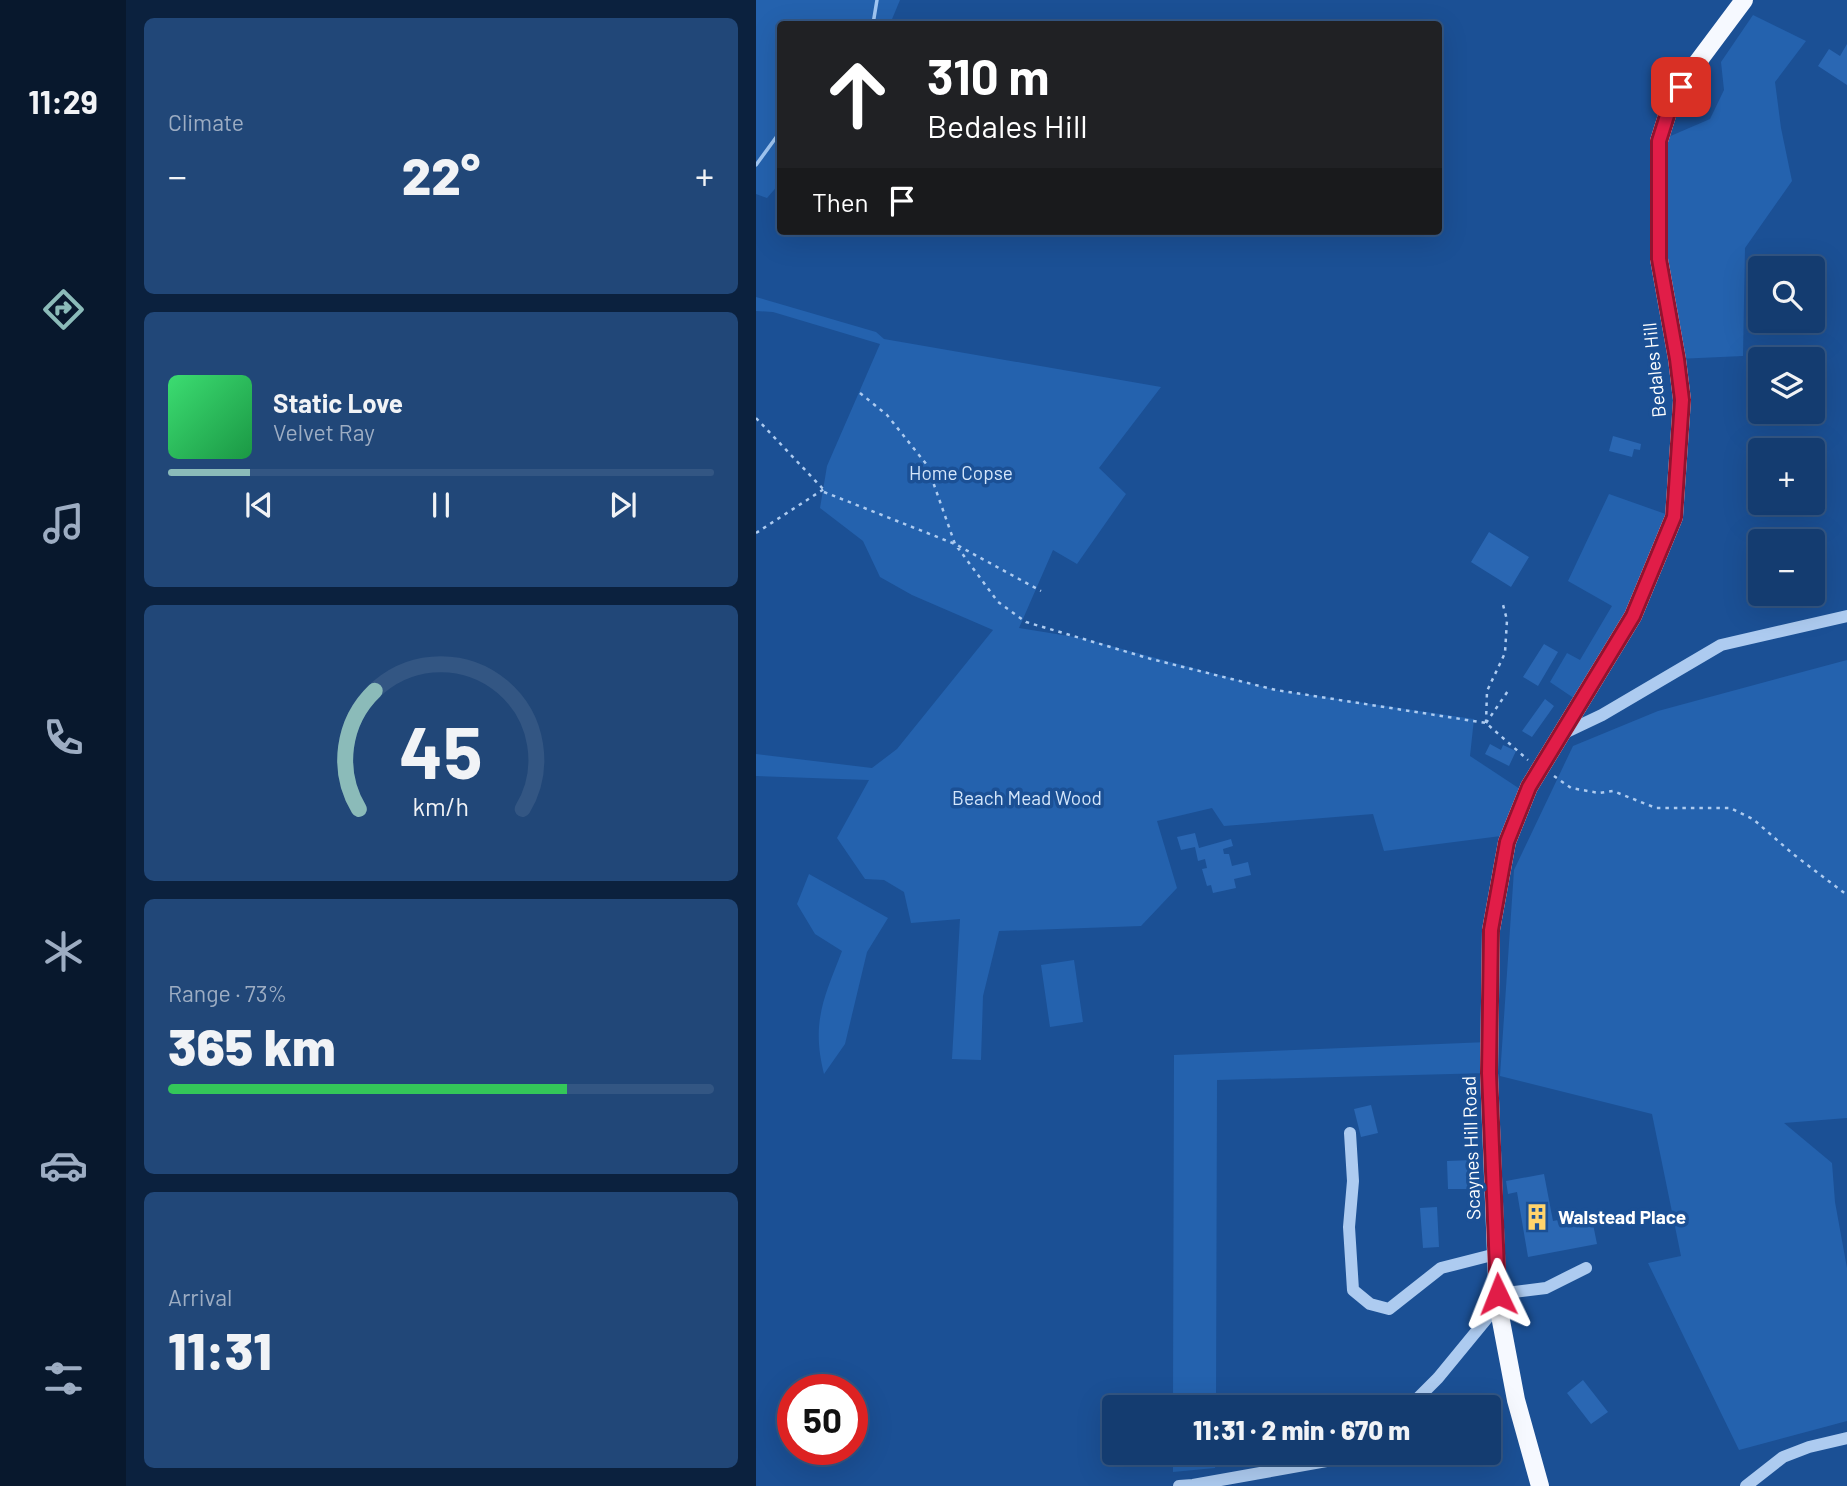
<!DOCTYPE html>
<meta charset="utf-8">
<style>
body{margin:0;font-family:Barlow,sans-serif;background:#214778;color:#f1f3f6;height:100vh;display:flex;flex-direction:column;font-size:26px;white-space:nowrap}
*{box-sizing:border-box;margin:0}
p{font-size:23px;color:#9dadc3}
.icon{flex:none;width:38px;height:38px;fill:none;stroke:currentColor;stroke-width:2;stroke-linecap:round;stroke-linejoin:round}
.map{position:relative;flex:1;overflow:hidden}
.details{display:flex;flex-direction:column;gap:18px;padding:18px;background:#0b213e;width:630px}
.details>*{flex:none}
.hud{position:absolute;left:21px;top:21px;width:665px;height:214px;border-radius:7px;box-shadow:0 7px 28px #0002,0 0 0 2px #335683;background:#202124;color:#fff;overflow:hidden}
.fabs{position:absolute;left:992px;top:256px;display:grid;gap:14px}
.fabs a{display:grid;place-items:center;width:77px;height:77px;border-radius:7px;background:#143c70;box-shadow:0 7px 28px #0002,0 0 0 2px #335683;font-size:35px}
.speed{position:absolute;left:21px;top:1374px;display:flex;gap:14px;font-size:35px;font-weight:700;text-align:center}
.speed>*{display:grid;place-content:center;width:91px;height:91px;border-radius:50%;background:#143c70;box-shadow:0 7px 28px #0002,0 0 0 2px #335683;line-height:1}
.speed .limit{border:10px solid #d22;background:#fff;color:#111}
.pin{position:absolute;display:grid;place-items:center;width:60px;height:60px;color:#fff;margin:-30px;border-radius:14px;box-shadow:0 4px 10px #0006}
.me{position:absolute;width:77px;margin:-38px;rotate:358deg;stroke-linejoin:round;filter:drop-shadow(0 0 5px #0008)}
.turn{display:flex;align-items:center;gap:24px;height:147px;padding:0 35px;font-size:32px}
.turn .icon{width:91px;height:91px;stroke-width:2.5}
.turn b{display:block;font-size:49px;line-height:60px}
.then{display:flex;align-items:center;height:66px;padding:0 35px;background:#0003;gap:14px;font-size:26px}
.big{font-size:52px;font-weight:800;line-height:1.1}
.details .card{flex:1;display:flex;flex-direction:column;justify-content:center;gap:10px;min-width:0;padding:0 24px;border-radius:10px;background:#214778}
.details .dial{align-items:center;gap:0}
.dial svg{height:182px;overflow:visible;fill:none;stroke:#335683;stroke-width:7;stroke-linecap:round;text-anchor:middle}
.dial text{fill:#f1f3f6;stroke:none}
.song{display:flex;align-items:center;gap:21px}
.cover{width:84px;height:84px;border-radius:10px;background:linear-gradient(135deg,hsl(140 70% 55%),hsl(140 70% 35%))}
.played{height:7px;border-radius:4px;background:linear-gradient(90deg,#8bbbb9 15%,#335683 15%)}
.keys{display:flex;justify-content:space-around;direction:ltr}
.heat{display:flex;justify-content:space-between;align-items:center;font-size:38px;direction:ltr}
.charge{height:10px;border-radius:5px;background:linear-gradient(90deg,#34c759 73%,#335683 0)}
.trip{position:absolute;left:346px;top:1395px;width:399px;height:70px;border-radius:7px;background:#143c70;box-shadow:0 7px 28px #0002,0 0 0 2px #335683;font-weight:800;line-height:70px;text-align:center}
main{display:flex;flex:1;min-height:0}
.dock{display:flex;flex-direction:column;width:126px;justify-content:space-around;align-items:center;background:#08182d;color:#9dadc3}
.dock .icon{width:49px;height:49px}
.dock .selected{color:#8bbbb9}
.dock b{font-size:32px;color:#f1f3f6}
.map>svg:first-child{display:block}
.green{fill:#2462ae}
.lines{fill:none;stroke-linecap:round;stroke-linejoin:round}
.stream{stroke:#a0c6f2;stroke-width:3.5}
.building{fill:#2a67b3}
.path{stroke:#adcbf0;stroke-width:2.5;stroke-dasharray:3.5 5;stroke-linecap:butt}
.minor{stroke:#adcbf0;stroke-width:12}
.major{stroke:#f6f9ff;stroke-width:18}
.route-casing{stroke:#92132f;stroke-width:18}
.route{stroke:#e11d48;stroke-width:12}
.labels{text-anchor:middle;stroke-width:7;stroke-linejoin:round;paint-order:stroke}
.street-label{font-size:19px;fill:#fff;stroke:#1b5095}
.park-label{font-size:19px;fill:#d4e6fb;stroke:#1b5095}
.poi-label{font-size:19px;font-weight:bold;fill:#fff;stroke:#1b5095;text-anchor:start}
</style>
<main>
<nav class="dock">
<b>11:29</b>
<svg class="icon selected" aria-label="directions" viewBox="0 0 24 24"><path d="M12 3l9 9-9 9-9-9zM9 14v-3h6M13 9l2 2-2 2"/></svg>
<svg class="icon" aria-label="music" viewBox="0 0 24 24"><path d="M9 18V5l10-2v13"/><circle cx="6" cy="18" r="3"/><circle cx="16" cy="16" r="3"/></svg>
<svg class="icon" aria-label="phone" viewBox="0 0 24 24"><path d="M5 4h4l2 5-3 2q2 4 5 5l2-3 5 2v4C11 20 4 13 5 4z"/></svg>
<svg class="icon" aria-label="climate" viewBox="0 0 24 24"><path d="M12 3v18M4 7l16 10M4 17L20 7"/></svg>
<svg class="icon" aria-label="car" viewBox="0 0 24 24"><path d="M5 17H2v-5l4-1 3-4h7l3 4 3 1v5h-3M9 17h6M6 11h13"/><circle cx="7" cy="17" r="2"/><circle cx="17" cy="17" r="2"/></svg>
<svg class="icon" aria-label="filters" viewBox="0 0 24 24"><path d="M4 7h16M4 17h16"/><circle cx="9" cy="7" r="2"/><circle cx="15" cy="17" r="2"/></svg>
</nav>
<section class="details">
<div class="card"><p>Climate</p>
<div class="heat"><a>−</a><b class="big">22°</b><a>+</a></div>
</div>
<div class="card">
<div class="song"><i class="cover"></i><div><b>Static Love</b><p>Velvet Ray</p></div></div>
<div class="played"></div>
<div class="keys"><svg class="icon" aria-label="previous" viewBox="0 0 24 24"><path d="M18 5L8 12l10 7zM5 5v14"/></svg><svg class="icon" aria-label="pause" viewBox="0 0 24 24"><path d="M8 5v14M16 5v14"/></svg><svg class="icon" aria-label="next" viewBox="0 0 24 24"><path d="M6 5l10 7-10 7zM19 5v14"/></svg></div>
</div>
<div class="card dial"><svg viewBox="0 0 100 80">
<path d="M14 69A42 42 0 1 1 86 69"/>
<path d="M14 69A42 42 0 0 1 21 17" stroke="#8bbbb9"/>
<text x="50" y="56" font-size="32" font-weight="700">45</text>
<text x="50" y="72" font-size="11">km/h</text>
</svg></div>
<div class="card"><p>Range · 73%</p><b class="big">365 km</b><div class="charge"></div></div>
<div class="card"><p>Arrival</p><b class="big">11:31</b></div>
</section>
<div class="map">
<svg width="1091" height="1486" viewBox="0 0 1091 1486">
<rect width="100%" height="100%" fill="#1b5095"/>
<!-- green -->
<path class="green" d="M0 0H144L134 24H24V183L11 198 0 194Z
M997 15 1050 41 1019 82 1025 128 1036 181 989 248 987 356 921 359 903 259V141L954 119 968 90 965 62Z
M0 297 120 332 128 339 405 387 343 468 370 494 321 564 297 550 263 628 325 638 520 690 718 719 714 756 764 789 745 836 628 851 617 814 468 826 456 808 401 821 421 888 385 926 243 931 227 996 225 1060 196 1059 204 919 155 923 148 892 128 880 109 879 81 838 113 780 0 776V754L116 768 141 749 237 630 156 595 124 577 107 541 64 508 71 466 124 344 17 312 0 311Z
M853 494 918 517 825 703 794 682 811 653 824 660 856 606 812 581Z
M1091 660V1118L1028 1123 1076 1163 1079 1202 1091 1268V1421L983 1450 892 1263 925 1256 896 1114 744 1076 758 870 817 746 902 711Z
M53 874 132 918 111 952 89 1044 68 1074C55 1022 68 998 86 951L59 934 41 904Z
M318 960 327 1022 294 1027 285 965Z
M732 1042 733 1073 461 1080 460 1407H417L418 1055Z
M417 1453H460L459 1468 417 1472Z"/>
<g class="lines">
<!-- stream -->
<path class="stream" d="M117 24 121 0
M0 165 24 132"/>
</g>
<!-- building -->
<path class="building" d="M1091 44V85L1062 66 1073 49 1084 56Z
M935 82 949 91 935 111 921 102Z
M857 436 885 444 884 450 878 449 876 457 853 451Z
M733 532 773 557 755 587 715 562Z
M788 644 802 652 782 686 767 677Z
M789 699 798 706 776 737 766 731Z
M734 744 745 750 747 745 760 751 753 766 729 754Z
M439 833 443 848 475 839 477 846 467 849 468 854H473L476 866 492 862 495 875 478 879 480 888 457 893 455 885 451 886 446 869 451 868 449 859 442 861 439 847 425 850 421 837Z
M615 1105 622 1133 605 1137 598 1109Z
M717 1160 718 1189H692L691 1161Z
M788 1174 797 1221 835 1214 841 1244 772 1257 761 1192 752 1194 750 1181Z
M681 1207 683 1247 667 1248 664 1208Z
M827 1380 852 1412 835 1424 811 1393Z"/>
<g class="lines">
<!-- path -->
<path class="path" d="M104 393 131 415 171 465 199 544 242 602 270 622 395 659 520 690 730 723 772 760
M0 418 69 491
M68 492 199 544 285 591
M0 533 68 489
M730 723 731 691 749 653 751 620 746 601
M730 723 754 688
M798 776 815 788 843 793 857 791 900 808H974L997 819 1037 854 1091 895"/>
<!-- minor -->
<path class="minor" d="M806 734 846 715 965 645 1091 616
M594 1133 597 1181 593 1227 597 1290 614 1304 633 1309 685 1268 740 1254
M742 1294 790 1288 830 1268
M653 1407 682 1378 742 1305
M423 1486 437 1485 604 1455 607 1452
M990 1486 1027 1457 1053 1447 1091 1438"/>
<!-- major -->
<path class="major" d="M784 1486 760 1400 742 1305 733 1073 735 930 751 842 773 787 877 616 918 517 926 400 921 359 903 259V141L915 103 935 71 988 0"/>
</g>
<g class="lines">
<defs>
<path id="route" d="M742 1294 733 1073 735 930 751 842 773 787 877 616 918 517 926 400 921 359 903 259V141L915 103 925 87"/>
</defs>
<!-- route casing -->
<use href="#route" class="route-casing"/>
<!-- route -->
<use href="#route" class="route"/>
</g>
<!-- icons -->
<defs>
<symbol id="building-bare" viewBox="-9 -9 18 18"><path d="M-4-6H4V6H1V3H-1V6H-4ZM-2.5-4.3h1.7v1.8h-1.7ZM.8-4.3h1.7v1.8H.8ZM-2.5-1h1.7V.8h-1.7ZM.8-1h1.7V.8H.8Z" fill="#ffd46c" stroke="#1b5095" stroke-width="2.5" paint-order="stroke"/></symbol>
</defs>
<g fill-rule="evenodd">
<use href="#building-bare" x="762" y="1198" width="38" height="38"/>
</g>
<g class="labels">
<!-- street labels -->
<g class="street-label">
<text transform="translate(898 370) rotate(-96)" y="7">Bedales Hill</text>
<text transform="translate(715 1148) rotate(-92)" y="7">Scaynes Hill Road</text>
</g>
<!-- park labels -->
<g class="park-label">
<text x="205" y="480">Home Copse</text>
<text x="271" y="805">Beach Mead Wood</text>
</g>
<!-- poi labels -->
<g class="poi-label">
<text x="802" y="1224">Walstead Place</text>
</g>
</g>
</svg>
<div class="fabs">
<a><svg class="icon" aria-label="search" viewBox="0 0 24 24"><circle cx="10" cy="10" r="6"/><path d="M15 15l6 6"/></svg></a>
<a><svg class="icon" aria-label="layers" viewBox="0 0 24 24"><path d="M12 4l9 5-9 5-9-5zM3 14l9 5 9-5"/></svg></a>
<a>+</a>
<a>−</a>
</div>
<div class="speed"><div class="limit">50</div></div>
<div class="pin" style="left:925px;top:87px;background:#d93025"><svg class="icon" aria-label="arrive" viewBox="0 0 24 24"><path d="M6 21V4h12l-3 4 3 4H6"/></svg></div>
<svg class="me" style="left:742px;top:1294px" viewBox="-20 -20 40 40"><path d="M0-17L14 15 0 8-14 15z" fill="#e11d48" stroke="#fff" stroke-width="4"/></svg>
<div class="trip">11:31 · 2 min · 670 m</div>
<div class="hud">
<div class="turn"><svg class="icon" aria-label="ahead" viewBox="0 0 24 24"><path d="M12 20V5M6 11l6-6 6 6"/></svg><div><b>310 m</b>Bedales Hill</div></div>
<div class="then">Then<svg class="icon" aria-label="arrive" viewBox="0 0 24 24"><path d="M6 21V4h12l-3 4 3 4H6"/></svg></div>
</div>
</div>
</main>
